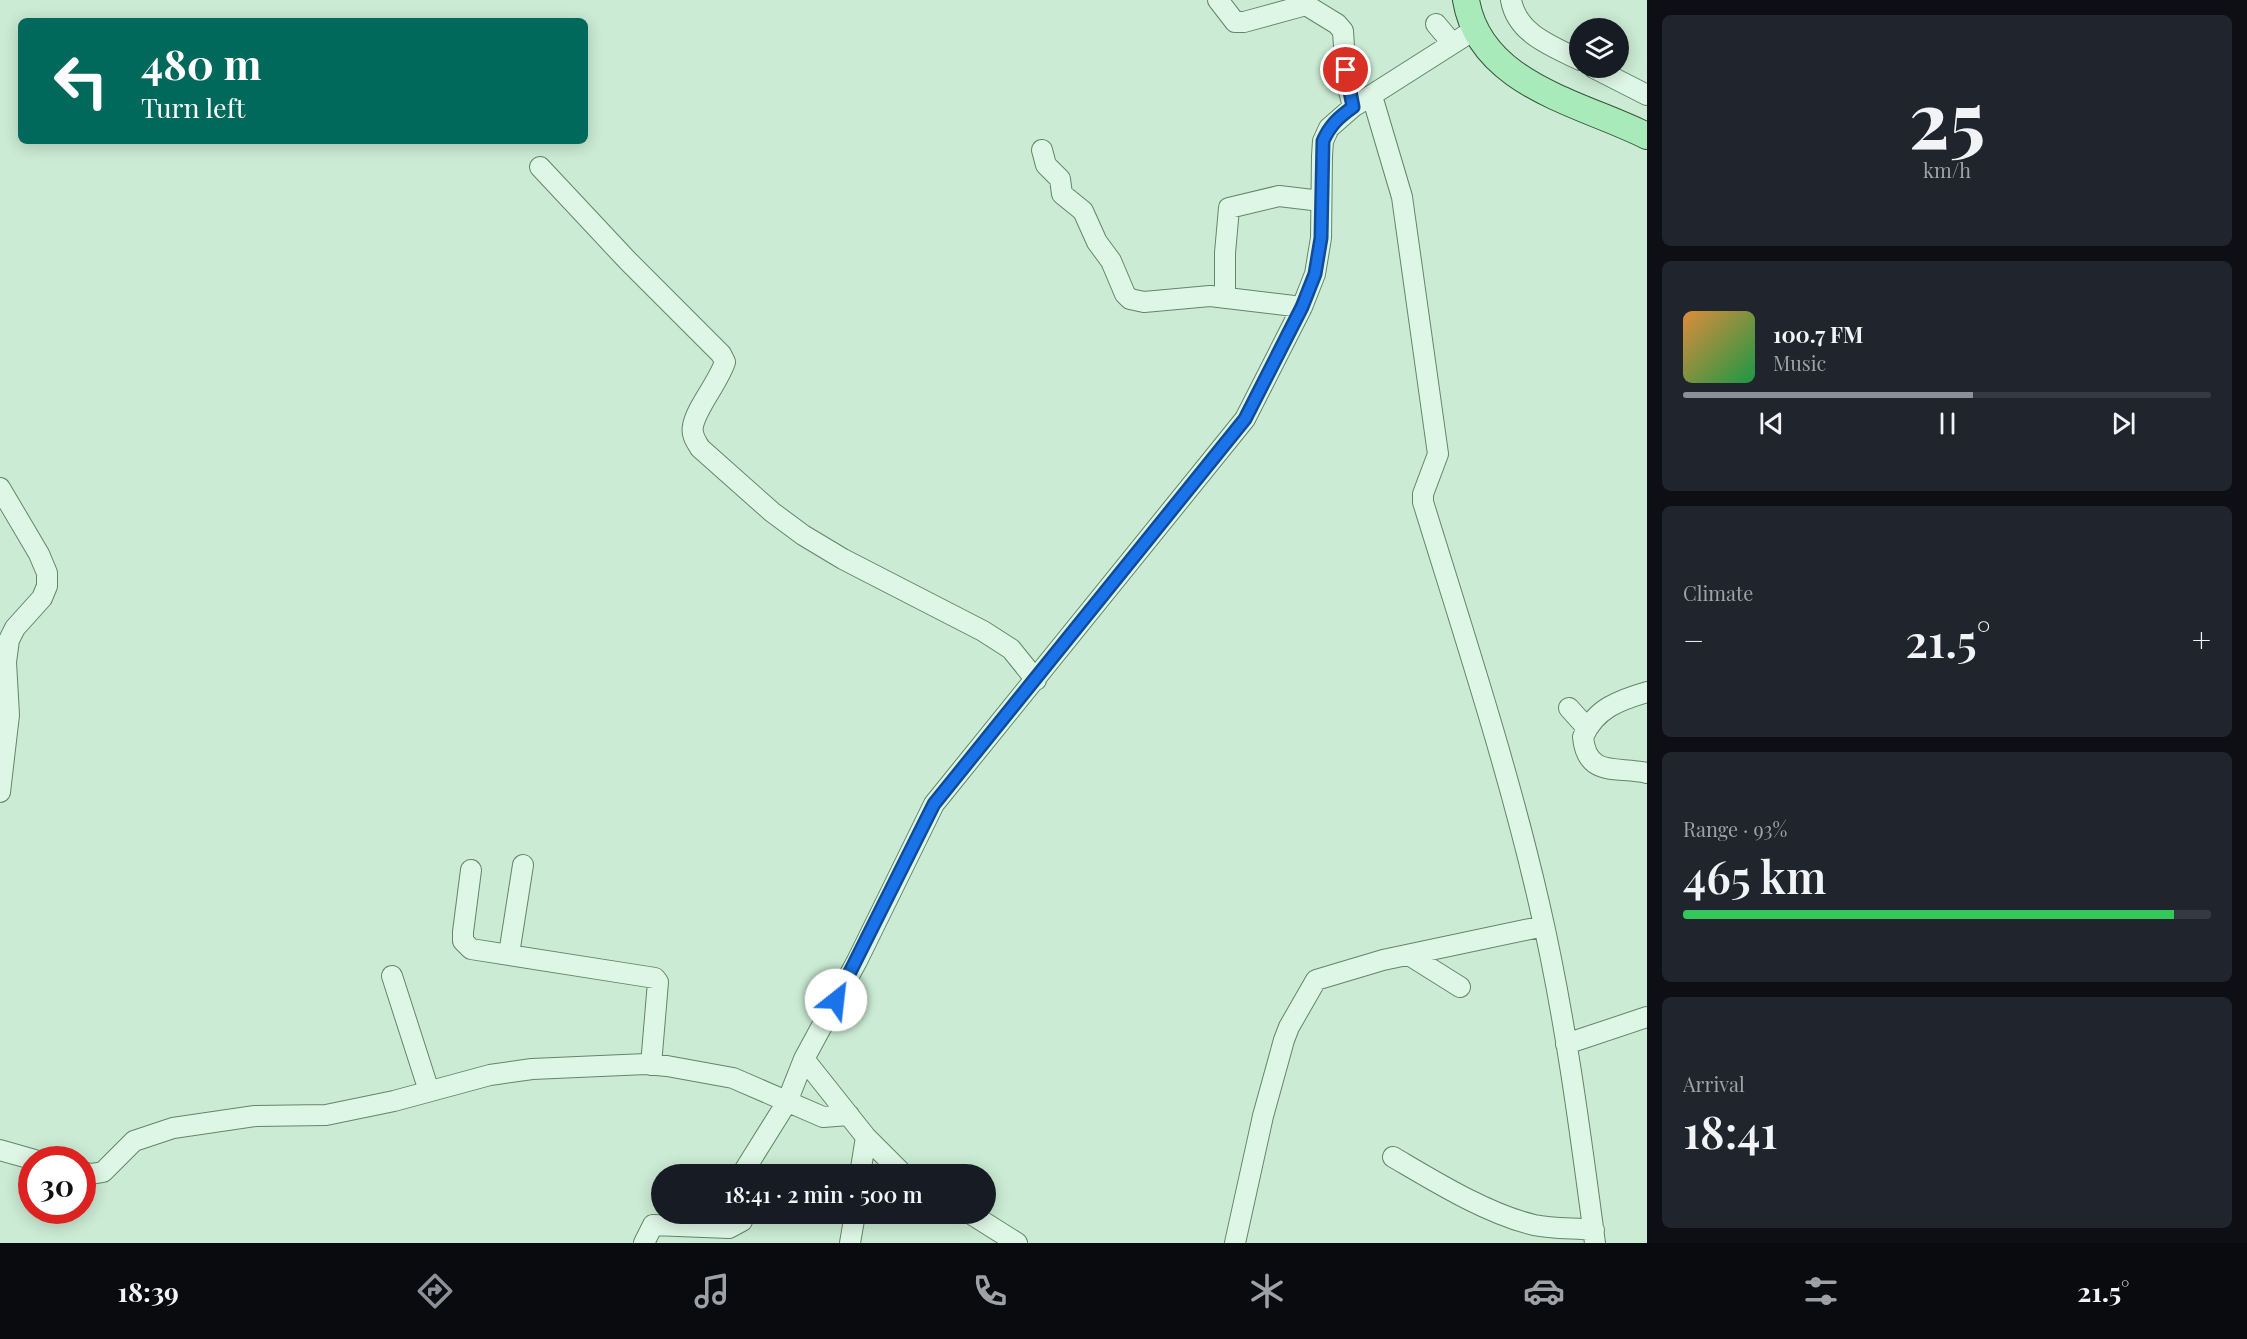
<!DOCTYPE html>
<meta charset="utf-8">
<style>
body{margin:0;font-family:"Playfair Display",serif;background:#20242c;color:#f1f3f6;height:100vh;display:flex;flex-direction:column;font-size:22px;white-space:nowrap}
*{box-sizing:border-box;margin:0}
p{font-size:20px;color:#9ea1a6}
.icon{flex:none;width:33px;height:33px;fill:none;stroke:currentColor;stroke-width:2;stroke-linecap:round;stroke-linejoin:round}
.map{position:relative;flex:1;overflow:hidden}
.side{display:flex;flex-direction:column;gap:15px;padding:15px;background:#0d0f14;width:600px}
.side>*{flex:none}
.guide{position:absolute;left:18px;top:18px;width:570px;height:126px;border-radius:9px;box-shadow:0 3px 15px #0003;background:#00695c;color:#fff;overflow:hidden}
.controls{position:absolute;left:1569px;top:18px;display:grid;gap:12px}
.controls a{display:grid;place-items:center;width:60px;height:60px;border-radius:50%;background:#171b24;box-shadow:0 3px 15px #0003;font-size:30px}
.speed{position:absolute;left:18px;top:1146px;display:flex;gap:12px;font-size:30px;font-weight:700;text-align:center}
.speed>*{display:grid;place-content:center;width:78px;height:78px;border-radius:50%;background:#171b24;box-shadow:0 3px 15px #0003;line-height:1}
.speed .limit{border:9px solid #d22;background:#fff;color:#111}
.pin{position:absolute;display:grid;place-items:center;width:51px;height:51px;color:#fff;margin:-26px;border:3px solid #fff;border-radius:50%;box-shadow:0 2px 6px #0007}
.me{position:absolute;width:66px;margin:-33px;rotate:29deg;stroke-linejoin:round;filter:drop-shadow(0 0 4px #0008)}
.turn{display:flex;align-items:center;gap:21px;height:126px;padding:0 24px;font-size:27px}
.turn .icon{width:78px;height:78px;stroke-width:2.5}
.turn b{display:block;font-size:42px;line-height:51px}
.big{font-size:45px;font-weight:600;line-height:1.1}
.side .widget{flex:1;display:flex;flex-direction:column;justify-content:center;gap:9px;min-width:0;padding:0 21px;border-radius:9px;background:#20242c}
.side .dial{align-items:center;gap:0}
.dial b{font-size:78px;line-height:1}
.song{display:flex;align-items:center;gap:18px}
.cover{width:72px;height:72px;border-radius:9px;background:linear-gradient(135deg,hsl(30 70% 55%),hsl(140 70% 35%))}
.played{height:6px;border-radius:3px;background:linear-gradient(90deg,#8c9099 55%,#363941 55%)}
.keys{display:flex;justify-content:space-around;direction:ltr}
.heat{display:flex;justify-content:space-between;align-items:center;font-size:33px;direction:ltr}
.charge{height:9px;border-radius:4px;background:linear-gradient(90deg,#34c759 93%,#363941 0)}
.trip{position:absolute;left:651px;top:1164px;width:345px;height:60px;border-radius:30px;background:#171b24;box-shadow:0 3px 15px #0003;font-weight:600;line-height:60px;text-align:center}
.menu{display:flex;height:96px;justify-content:space-around;align-items:center;background:#090b0e;color:#9ea1a6}
.menu .icon{width:42px;height:42px}
.menu .current{color:#8c9099}
.menu b{font-size:27px;color:#f1f3f6}
main{display:flex;flex:1;min-height:0}
.map>svg:first-child{display:block}
.lines{fill:none;stroke-linecap:round;stroke-linejoin:round}
.minor-casing{stroke:#618765;stroke-width:22}
.major-casing{stroke:#345536;stroke-width:28}
.minor{stroke:#def6e5;stroke-width:20}
.major{stroke:#a8eaba;stroke-width:26}
.route-casing{stroke:#114b97;stroke-width:15}
.route{stroke:#1a73e8;stroke-width:10}
</style>
<main>
<div class="map">
<svg width="1647" height="1243" viewBox="0 0 1647 1243">
<rect width="100%" height="100%" fill="#cbebd4"/>
<g class="lines">
<defs>
<path id="minor" d="M1218 0 1235 22H1244L1306 5 1337 24 1343 31 1346 79 1353 107
M1511 0C1517 34 1552 46 1580 60
M1436 24 1452 43
M1594 68 1647 95
M1372 96 1402 197 1438 454 1423 494V502C1464 635 1508 768 1539 903 1565 1015 1580 1130 1595 1243
M1042 150 1046 165 1060 179 1062 194 1083 211 1097 242 1111 261 1125 294 1130 299 1144 302 1210 296 1302 307
M540 167 628 261 721 354 725 362C718 383 696 408 693 426 691 435 696 441 700 448L772 512 803 535 843 559 983 631 1011 649 1036 680
M1225 298V253L1229 208 1279 196 1321 201
M0 488 39 554 47 573V586L42 598 15 628 9 640 6 662 9 715 0 792
M1647 692C1619 700 1595 709 1583 737 1587 778 1617 766 1647 773
M1569 708 1587 728
M471 870 463 932V941L471 949 655 978 658 982 651 1065
M509 954 523 865
M1409 955 1460 987
M392 976 429 1091
M1566 1044 1647 1017
M0 1150 35 1160
M1393 1157C1434 1181 1487 1214 1534 1225 1553 1229 1574 1228 1594 1230
M82 1172 91 1174 103 1172 134 1141 173 1128 255 1116 326 1115 394 1101 490 1075 532 1069 646 1064 667 1066 733 1078 823 1117 849 1115
M742 1174 787 1102 804 1059
M860 1174 866 1137
M903 1174 866 1137 804 1059 857 961 934 804 1245 419 1302 307 1315 274 1321 238 1322 156 1323 141 1329 128 1353 107 1474 30
M971 1214 1017 1243
M644 1243 653 1225 729 1228 742 1221 743 1214
M850 1243 855 1214
M1235 1243 1263 1116 1284 1040 1289 1027 1316 980 1383 960 1544 926"/>
<path id="major" d="M1466 0C1480 85 1581 103 1647 136"/>
</defs>
<!-- minor casing -->
<use href="#minor" class="minor-casing"/>
<!-- major casing -->
<use href="#major" class="major-casing"/>
<!-- minor -->
<use href="#minor" class="minor"/>
<!-- major -->
<use href="#major" class="major"/>
</g>
<g class="lines">
<defs>
<path id="route" d="M836 1000 934 804 1245 419 1302 307 1315 274 1321 238 1323 141C1330 125 1339 117 1353 107L1346 70"/>
</defs>
<!-- route casing -->
<use href="#route" class="route-casing"/>
<!-- route -->
<use href="#route" class="route"/>
</g>
</svg>
<div class="controls">
<a><svg class="icon" aria-label="layers" viewBox="0 0 24 24"><path d="M12 4l9 5-9 5-9-5zM3 14l9 5 9-5"/></svg></a>
</div>
<div class="speed"><div class="limit">30</div></div>
<div class="pin" style="left:1346px;top:70px;background:#d93025"><svg class="icon" aria-label="arrive" viewBox="0 0 24 24"><path d="M6 21V4h12l-3 4 3 4H6"/></svg></div>
<svg class="me" style="left:836px;top:1000px" viewBox="-20 -20 40 40"><circle r="19" fill="#fff"/><path d="M0-13L10 11 0 6-10 11z" fill="#1a73e8"/></svg>
<div class="trip">18:41 · 2 min · 500 m</div>
<div class="guide">
<div class="turn"><svg class="icon" aria-label="left" viewBox="0 0 24 24"><path d="M17 20v-9H6M10 6l-5 5 5 5"/></svg><div><b>480 m</b>Turn left</div></div>
</div>
</div>
<section class="side">
<div class="widget dial"><b>25</b><p>km/h</p></div>
<div class="widget">
<div class="song"><i class="cover"></i><div><b>100.7 FM</b><p>Music</p></div></div>
<div class="played"></div>
<div class="keys"><svg class="icon" aria-label="previous" viewBox="0 0 24 24"><path d="M18 5L8 12l10 7zM5 5v14"/></svg><svg class="icon" aria-label="pause" viewBox="0 0 24 24"><path d="M8 5v14M16 5v14"/></svg><svg class="icon" aria-label="next" viewBox="0 0 24 24"><path d="M6 5l10 7-10 7zM19 5v14"/></svg></div>
</div>
<div class="widget"><p>Climate</p>
<div class="heat"><a>−</a><b class="big">21.5°</b><a>+</a></div>
</div>
<div class="widget"><p>Range · 93%</p><b class="big">465 km</b><div class="charge"></div></div>
<div class="widget"><p>Arrival</p><b class="big">18:41</b></div>
</section>
</main>
<nav class="menu">
<b>18:39</b>
<svg class="icon current" aria-label="directions" viewBox="0 0 24 24"><path d="M12 3l9 9-9 9-9-9zM9 14v-3h6M13 9l2 2-2 2"/></svg>
<svg class="icon" aria-label="music" viewBox="0 0 24 24"><path d="M9 18V5l10-2v13"/><circle cx="6" cy="18" r="3"/><circle cx="16" cy="16" r="3"/></svg>
<svg class="icon" aria-label="phone" viewBox="0 0 24 24"><path d="M5 4h4l2 5-3 2q2 4 5 5l2-3 5 2v4C11 20 4 13 5 4z"/></svg>
<svg class="icon" aria-label="climate" viewBox="0 0 24 24"><path d="M12 3v18M4 7l16 10M4 17L20 7"/></svg>
<svg class="icon" aria-label="car" viewBox="0 0 24 24"><path d="M5 17H2v-5l4-1 3-4h7l3 4 3 1v5h-3M9 17h6M6 11h13"/><circle cx="7" cy="17" r="2"/><circle cx="17" cy="17" r="2"/></svg>
<svg class="icon" aria-label="filters" viewBox="0 0 24 24"><path d="M4 7h16M4 17h16"/><circle cx="9" cy="7" r="2"/><circle cx="15" cy="17" r="2"/></svg>
<b>21.5°</b>
</nav>
